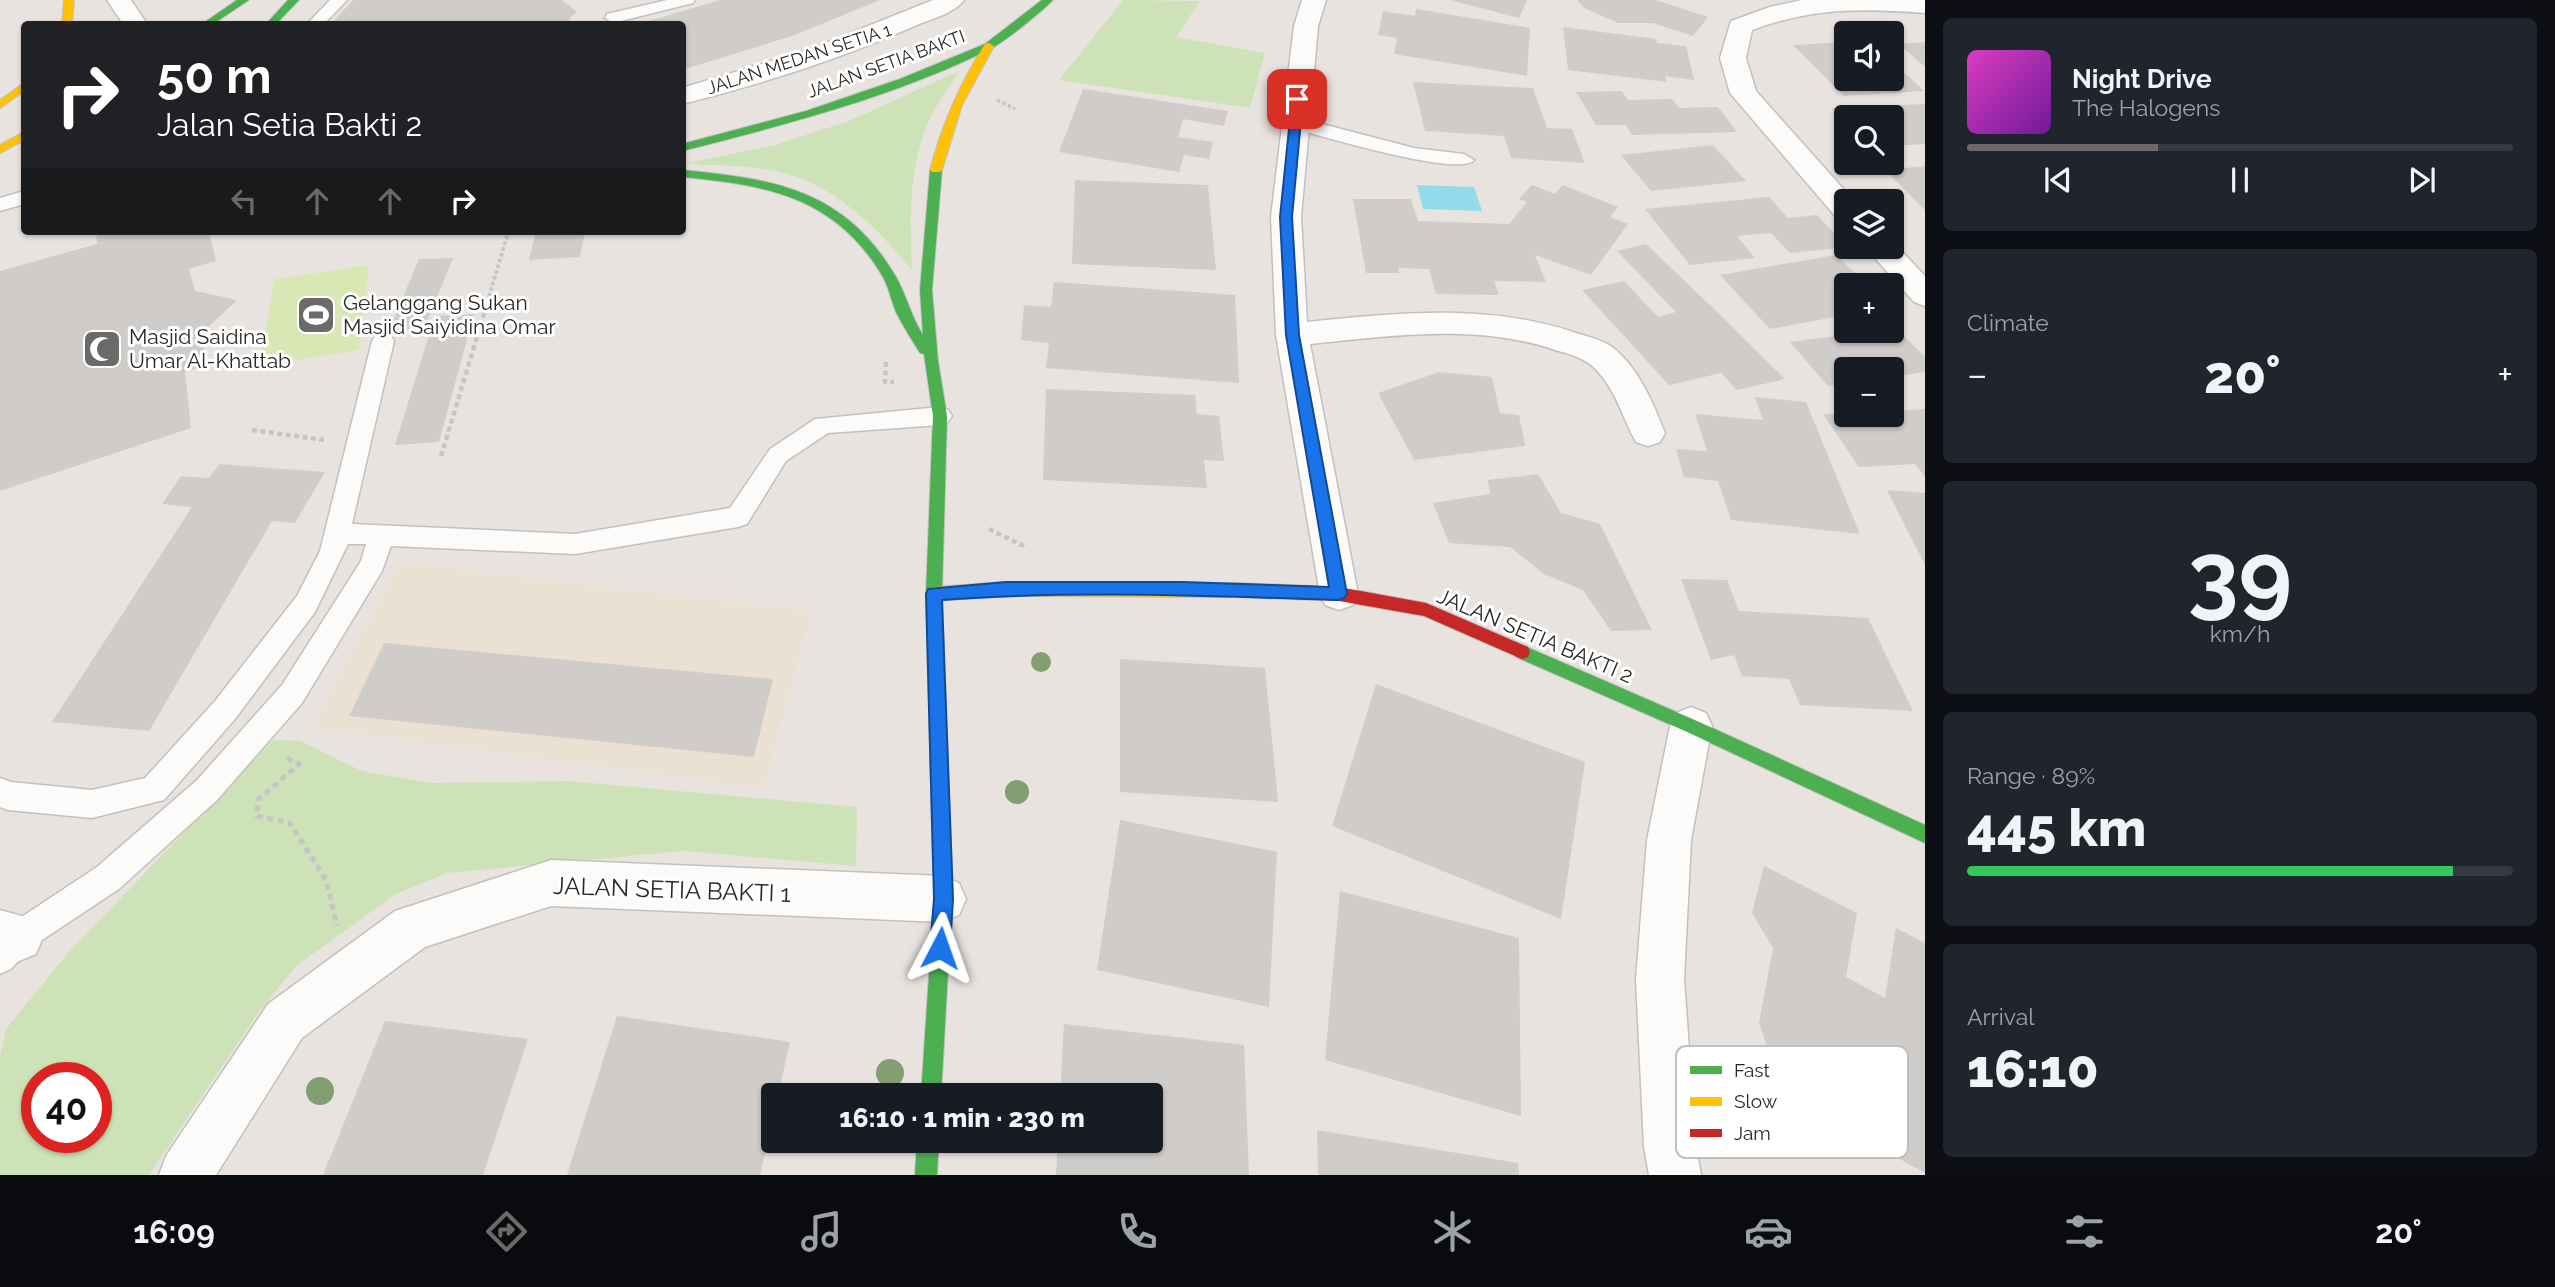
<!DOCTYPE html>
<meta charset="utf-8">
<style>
body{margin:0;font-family:Raleway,sans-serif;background:#20242c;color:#f1f3f6;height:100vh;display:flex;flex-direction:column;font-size:26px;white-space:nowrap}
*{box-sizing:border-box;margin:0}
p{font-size:23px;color:#9ea1a6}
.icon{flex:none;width:38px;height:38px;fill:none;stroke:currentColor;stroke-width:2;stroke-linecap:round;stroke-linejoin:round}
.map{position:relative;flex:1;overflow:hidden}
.drawer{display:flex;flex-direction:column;gap:18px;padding:18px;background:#0d0f14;width:630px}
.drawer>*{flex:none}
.guide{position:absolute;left:21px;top:21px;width:665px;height:214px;border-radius:7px;box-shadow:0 2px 5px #0004;background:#202124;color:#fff;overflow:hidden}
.tools{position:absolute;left:1834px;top:21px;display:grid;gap:14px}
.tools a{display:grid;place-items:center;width:70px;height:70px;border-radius:7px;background:#171b24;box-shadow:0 2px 5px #0004;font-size:35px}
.speed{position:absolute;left:21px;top:1062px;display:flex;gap:14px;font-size:35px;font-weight:700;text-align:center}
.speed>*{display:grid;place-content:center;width:91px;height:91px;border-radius:50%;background:#171b24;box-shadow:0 2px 5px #0004;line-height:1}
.speed .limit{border:10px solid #d22;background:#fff;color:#111}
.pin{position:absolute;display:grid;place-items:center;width:60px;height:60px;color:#fff;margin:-30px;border-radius:14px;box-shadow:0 4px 10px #0006}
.me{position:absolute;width:77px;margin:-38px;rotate:4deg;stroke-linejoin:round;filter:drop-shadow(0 0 5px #0008)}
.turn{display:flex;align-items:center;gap:24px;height:147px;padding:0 21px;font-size:32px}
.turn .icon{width:91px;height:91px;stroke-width:2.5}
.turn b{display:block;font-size:49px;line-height:60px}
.lanes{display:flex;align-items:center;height:66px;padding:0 21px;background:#0003;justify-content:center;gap:35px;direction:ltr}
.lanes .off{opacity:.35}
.big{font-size:52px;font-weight:800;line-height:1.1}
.drawer .widget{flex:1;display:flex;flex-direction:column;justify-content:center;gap:10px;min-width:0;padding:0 24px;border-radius:10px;background:#20242c}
.drawer .dial{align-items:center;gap:0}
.dial b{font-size:91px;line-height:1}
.song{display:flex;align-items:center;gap:21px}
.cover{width:84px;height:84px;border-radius:10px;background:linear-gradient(135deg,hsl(310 70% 55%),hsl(280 70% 35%))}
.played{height:7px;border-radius:4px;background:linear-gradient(90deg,#6c6a69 35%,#363941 35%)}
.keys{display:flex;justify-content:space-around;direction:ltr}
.heat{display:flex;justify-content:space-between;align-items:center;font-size:38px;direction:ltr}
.charge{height:10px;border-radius:5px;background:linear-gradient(90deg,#34c759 89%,#363941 0)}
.trip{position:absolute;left:761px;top:1083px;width:402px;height:70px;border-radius:7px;background:#171b24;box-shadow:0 2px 5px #0004;font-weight:800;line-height:70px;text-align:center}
.tabs{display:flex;height:112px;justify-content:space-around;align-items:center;background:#090b0e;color:#9ea1a6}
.tabs .icon{width:49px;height:49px}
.tabs .active{color:#6c6a69}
.tabs b{font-size:32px;color:#f1f3f6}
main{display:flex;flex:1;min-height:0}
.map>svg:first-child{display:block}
.education{fill:#ebe1d3}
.green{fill:#cde3b7;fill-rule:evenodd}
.pitch{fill:#d9e7b5}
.water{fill:#92dbea}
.building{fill:#cfccc9}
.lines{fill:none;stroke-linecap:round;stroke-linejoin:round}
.lane-casing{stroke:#c1c0c1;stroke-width:3}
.street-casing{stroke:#c1c0c1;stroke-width:3}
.fast-casing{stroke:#c1c0c1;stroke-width:2}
.slow-casing{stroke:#c1c0c1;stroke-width:2}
.jam-casing{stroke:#c1c0c1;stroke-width:2}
.path-far2{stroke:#c6c5c5;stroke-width:3.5;stroke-dasharray:3.5 2.5;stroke-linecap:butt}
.path-far1{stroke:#c6c5c5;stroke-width:4.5;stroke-dasharray:5 3.5;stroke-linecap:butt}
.path{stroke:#c6c5c5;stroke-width:5;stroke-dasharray:6 4.5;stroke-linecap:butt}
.lane{fill:#fcfbfa;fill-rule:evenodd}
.street{fill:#fcfbfa;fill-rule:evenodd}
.fast{fill:#4caf50;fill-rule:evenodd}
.slow{fill:#ffc107;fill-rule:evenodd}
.jam{fill:#c62828;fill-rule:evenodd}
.tree{fill:#839f72}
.route{fill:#1a73e8;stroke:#114b97;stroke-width:2}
.labels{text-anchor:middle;stroke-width:6;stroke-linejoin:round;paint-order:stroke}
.far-street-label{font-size:18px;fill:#292929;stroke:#fff}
.poi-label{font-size:21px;fill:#292929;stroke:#fff;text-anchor:start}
.street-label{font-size:21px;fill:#292929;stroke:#fff}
.near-street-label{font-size:24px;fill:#292929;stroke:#fff}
.key{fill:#fff;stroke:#bfbfbf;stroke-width:2}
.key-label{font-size:19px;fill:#292929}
</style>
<main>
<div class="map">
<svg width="1925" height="1175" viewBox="0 0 1925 1175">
<rect width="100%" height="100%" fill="#e8e3df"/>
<!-- education -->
<path class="education" d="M400 563 811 612 763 788 312 727Z"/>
<!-- green -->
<path class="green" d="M1123 0 1200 1 1176 37 1265 53 1250 108 1059 80Z
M959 71C950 87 938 102 930 118 908 166 910 219 912 270 874 224 827 177 764 169 737 165 710 165 683 164L775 145 849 121Z
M273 740 300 741 362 771 431 783 568 781 857 807 856 866 684 851 447 873 396 894 296 966 258 1013 149 1175H0V1057L6 1029 67 954ZM37 1078H96V1138H37Z"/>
<!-- pitch -->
<path class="pitch" d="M369 265 359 350 259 366 275 279Z"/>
<!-- water -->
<path class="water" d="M1417 185 1474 187 1482 211 1423 209Z"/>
<!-- building -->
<path class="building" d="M353 0H562L577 12 569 18 572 24H331Z
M720 0H880L792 36 682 70V24H639Z
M1450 0H1527L1519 18Z
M1577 0H1656L1708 17 1693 36 1653 23H1618L1584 8Z
M1416 9 1530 28 1527 76 1394 54 1397 38 1378 35 1383 11 1415 16Z
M1563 27 1656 39 1657 43 1686 46 1694 80 1665 76 1667 82 1568 70Z
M1846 42V79H1892V61L1924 91 1844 96 1793 45Z
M1925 42V67L1899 44Z
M1413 82 1533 88 1547 128 1572 129 1585 163 1511 158 1504 136 1425 131Z
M1083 89 1228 111 1224 126 1183 119 1178 137 1213 142 1209 159 1184 155 1179 172 1059 152Z
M1622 91 1628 100 1672 99 1679 108 1718 107 1737 132 1632 135 1626 125H1596L1576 92Z
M1925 104V144L1892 146V117H1846V124L1832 108Z
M1713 145 1746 181 1651 191 1621 155Z
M1925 166V210L1885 170Z
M1075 180 1208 185 1216 270 1072 264Z
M1532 185 1555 194 1563 185 1618 207 1610 217 1628 224 1591 275 1535 255 1546 282 1494 281 1499 295 1436 294 1429 269 1398 268 1399 273H1366L1353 199H1411L1418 221 1509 224 1527 202 1519 199Z
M1769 197 1788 218 1817 215 1847 247 1790 253 1771 233 1737 236 1755 258 1690 265 1645 209Z
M96 231H209L216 261 189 269 195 291 237 300 202 333 206 365 185 372 191 428 0 491V271L97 244Z
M536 231H585L580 257 529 260Z
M1646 244 1714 309 1785 379 1737 390 1721 373 1669 385 1582 290 1624 281 1658 317 1676 312 1617 251Z
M1836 255 1868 285H1846V315L1770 329 1720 275Z
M453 258 424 329 389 330 419 259Z
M1054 282 1235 295 1239 383 1046 368 1049 343 1021 340 1024 305 1051 307Z
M474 314 439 442 395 445 435 316Z
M1892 328H1896L1925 357V372L1892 377V369H1846V383L1828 386 1790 342 1873 331H1892Z
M1439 372 1492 377 1500 413 1519 415 1525 446 1414 460 1378 393Z
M1046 389 1195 395 1197 414 1219 416 1224 461 1204 460 1207 488 1043 480Z
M1755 397 1806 402 1860 534 1731 520 1718 481 1684 477 1676 449 1707 451 1695 414 1763 420Z
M1925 409V477L1915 464 1859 467 1823 414 1892 415V411Z
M219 464 325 472 295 523 272 521 149 731 52 722 192 507 162 504 181 476 209 478Z
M1538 474 1561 513 1600 524 1652 630 1611 631 1583 590 1544 574 1510 547 1449 543 1433 503 1490 494 1488 480Z
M1887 490 1925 493V565Z
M1681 579 1727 580 1739 611 1868 618 1913 711 1800 705 1789 679 1742 676 1734 655 1711 660Z
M384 643 773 679 754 757 349 716Z
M1120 659 1265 668 1278 802 1120 792Z
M1376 684 1585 762 1561 919 1332 826Z
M1120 820 1277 852 1269 1007 1097 970Z
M1764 866 1857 913 1846 977 1885 998 1896 928 1925 943V1173L1783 1094 1759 1023 1773 948 1752 913Z
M1340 891 1519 938 1521 1116 1325 1060Z
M617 1016 790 1042 778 1096H774V1116L760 1175H567Z
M385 1021 528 1039 483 1175H323Z
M1064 1024 1244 1045 1249 1175H1056L1058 1141H1152V1096H1060Z
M1317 1130 1518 1163 1519 1175H1318Z"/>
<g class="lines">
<defs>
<path id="lane" d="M330 0H347L324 24H307Z
M667 0H695L693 3 613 23 605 18 607 14Z
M1295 117 1414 148 1464 154 1474 160C1459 178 1315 134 1288 127L1286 123Z
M24 191V204L0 211V198Z
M383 333 391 336 394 341 352 524 575 534 730 508 770 449 815 419 940 407 948 410 952 416 948 422 940 425 828 433 786 461 747 524 738 527 575 554 391 546 382 571 302 703 217 800 119 889 30 948 11 969 0 974V934L8 926 97 867 197 780 282 685 361 561 366 544H348L315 612 235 719 164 800 92 818 8 810 0 807V778L11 782 92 790 145 778 215 701 297 596 320 551 372 341 375 336Z"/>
<path id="street" d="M107 0H131L147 24H123Z
M933 0H964C955 13 931 19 917 25 842 58 763 84 682 104V88L811 49Z
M1302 0H1326L1318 26 1301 217 1307 322C1396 313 1486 303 1573 332 1585 336 1601 339 1612 347 1639 368 1653 403 1665 433L1660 442 1648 446 1636 442C1621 415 1615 385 1590 364 1580 357 1567 353 1555 350 1477 323 1390 336 1310 344L1358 594 1353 605 1339 610 1325 605 1320 594 1276 335 1271 217 1294 26Z
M1802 0H1925V13C1862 8 1811 8 1752 30L1746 58 1756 91 1854 201H1846V219L1836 217 1730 93 1720 58 1731 21 1770 7Z
M1892 241 1925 276V306L1914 302 1865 247H1892Z
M1691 707 1706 713 1712 726 1691 840 1684 979 1696 1147 1701 1175H1649L1644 1147 1636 979 1647 840 1670 726 1676 713Z
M551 860 943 876 959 883 966 899 959 915 943 922 551 906 425 947 302 1038 216 1175H159L166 1156 268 1004 395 911Z
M0 910 36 920 43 937 36 954 19 961 0 956Z"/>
<path id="fast" d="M237 0H249L213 24H202Z
M288 0H299L276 24H266Z
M1042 0H1053C1040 13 1006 41 990 49 896 96 785 125 682 151V144L806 111 900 79 985 44Z
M936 166 942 170 932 290 938 361 947 416 942 594 952 899 941 1096H921L934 899 926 594 933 416 924 354 920 353C912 340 903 326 896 312 891 300 889 288 883 277 836 197 768 185 682 177V170C776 179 845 190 896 277 907 296 911 317 923 335L920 290 930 170Z
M1522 645 1697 721 1925 825V843L1685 731 1516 657 1514 652 1516 647Z
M917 1141H939L937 1175H915Z"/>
<path id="slow" d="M64 0H74L72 24H62Z
M989 43 994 46 962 105 942 170 940 172H932L930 170C942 125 960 83 985 44Z
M24 83V91L0 108V100Z
M24 132V140L0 153V145Z
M1006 582 1236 583 1242 585 1244 590 1242 595 1236 597 1006 596 934 601 928 599 926 594 928 589 934 587Z"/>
<path id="jam" d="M1236 583 1339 587 1426 603 1528 647 1530 652 1528 657 1522 659 1424 616 1339 601 1236 597 1230 595 1228 590 1230 585Z"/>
</defs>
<!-- lane casing -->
<use href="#lane" class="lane-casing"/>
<!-- street casing -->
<use href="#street" class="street-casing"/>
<!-- fast casing -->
<use href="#fast" class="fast-casing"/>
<!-- slow casing -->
<use href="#slow" class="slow-casing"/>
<!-- jam casing -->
<use href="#jam" class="jam-casing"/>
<!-- path-far2 -->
<path class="path-far2" d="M997 100 1015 109
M475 231 508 233 489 296"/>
<!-- path-far1 -->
<path class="path-far1" d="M886 362 885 382H894
M252 430 324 440
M441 456 490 294
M989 529 1026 547"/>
<!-- path -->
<path class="path" d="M287 758 299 764 258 800 257 816 290 823 326 880 337 926"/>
<!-- lane -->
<use href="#lane" class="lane"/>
<!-- street -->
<use href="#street" class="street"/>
<!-- fast -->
<use href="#fast" class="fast"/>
<!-- slow -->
<use href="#slow" class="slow"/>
<!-- jam -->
<use href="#jam" class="jam"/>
</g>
<!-- trees -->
<g class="tree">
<circle cx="1041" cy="662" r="10"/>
<circle cx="1017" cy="792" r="12"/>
<circle cx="890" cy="1073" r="14"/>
<circle cx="320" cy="1091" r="14"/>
</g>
<!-- route -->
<path class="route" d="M1297 96 1303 99 1292 217 1299 335 1347 594 1344 598 1339 600C1206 596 1074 590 942 600L953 899 950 948 947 955 940 958 933 955 930 948 934 899 926 594 928 589 1006 582H1182L1329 587 1286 335 1280 217 1292 99Z"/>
<!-- icons -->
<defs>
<symbol id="stadium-square" viewBox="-11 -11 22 22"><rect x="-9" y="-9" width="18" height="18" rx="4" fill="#6c6a69" stroke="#fff"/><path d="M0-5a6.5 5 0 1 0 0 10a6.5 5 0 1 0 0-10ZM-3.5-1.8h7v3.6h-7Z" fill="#fff"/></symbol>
<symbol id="mosque-square" viewBox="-11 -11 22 22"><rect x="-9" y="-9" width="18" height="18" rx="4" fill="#6c6a69" stroke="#fff"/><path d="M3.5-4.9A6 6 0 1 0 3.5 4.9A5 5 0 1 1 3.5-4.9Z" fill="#fff"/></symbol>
</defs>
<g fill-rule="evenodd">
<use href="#stadium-square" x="294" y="293" width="44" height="44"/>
<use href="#mosque-square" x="80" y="327" width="44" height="44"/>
</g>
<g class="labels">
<!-- far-street labels -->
<g class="far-street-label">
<text transform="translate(799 59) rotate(-18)" y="6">JALAN MEDAN SETIA 1</text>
<text transform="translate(886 64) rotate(-20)" y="6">JALAN SETIA BAKTI</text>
</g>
<!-- poi labels -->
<g class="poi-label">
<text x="343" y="310">Gelanggang Sukan<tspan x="343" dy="24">Masjid Saiyidina Omar</tspan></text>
<text x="129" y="344">Masjid Saidina<tspan x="129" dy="24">Umar Al-Khattab</tspan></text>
</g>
<!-- street labels -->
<g class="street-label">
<text transform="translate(1535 636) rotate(23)" y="7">JALAN SETIA BAKTI 2</text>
</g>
<!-- near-street labels -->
<g class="near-street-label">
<text transform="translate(672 890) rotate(2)" y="8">JALAN SETIA BAKTI 1</text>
</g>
</g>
<!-- legend -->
<rect x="1676" y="1046" width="232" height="112" rx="10" class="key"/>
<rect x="1690" y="1066" width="32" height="8" fill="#4caf50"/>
<rect x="1690" y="1097" width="32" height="9" fill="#ffc107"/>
<rect x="1690" y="1129" width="32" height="8" fill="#c62828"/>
<g class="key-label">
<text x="1734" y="1077">Fast</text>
<text x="1734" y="1108">Slow</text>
<text x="1734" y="1140">Jam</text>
</g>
</svg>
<div class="tools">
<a><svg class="icon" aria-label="sound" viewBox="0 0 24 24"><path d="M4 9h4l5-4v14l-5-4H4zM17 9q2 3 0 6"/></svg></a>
<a><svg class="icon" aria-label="search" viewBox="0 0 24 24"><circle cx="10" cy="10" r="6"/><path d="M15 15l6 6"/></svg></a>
<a><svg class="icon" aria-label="layers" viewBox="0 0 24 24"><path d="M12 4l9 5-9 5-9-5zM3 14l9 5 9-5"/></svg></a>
<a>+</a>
<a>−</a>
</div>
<div class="speed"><div class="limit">40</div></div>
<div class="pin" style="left:1297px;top:99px;background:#d93025"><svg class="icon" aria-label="arrive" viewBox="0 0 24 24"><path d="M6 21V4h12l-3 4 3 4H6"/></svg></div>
<svg class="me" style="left:940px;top:948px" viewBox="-20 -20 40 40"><path d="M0-17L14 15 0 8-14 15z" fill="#1a73e8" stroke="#fff" stroke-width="4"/></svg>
<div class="trip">16:10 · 1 min · 230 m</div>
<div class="guide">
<div class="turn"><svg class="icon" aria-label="right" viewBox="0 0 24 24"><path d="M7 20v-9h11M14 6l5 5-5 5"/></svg><div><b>50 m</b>Jalan Setia Bakti 2</div></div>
<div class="lanes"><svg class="icon off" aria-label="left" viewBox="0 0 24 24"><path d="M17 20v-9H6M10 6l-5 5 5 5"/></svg><svg class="icon off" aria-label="ahead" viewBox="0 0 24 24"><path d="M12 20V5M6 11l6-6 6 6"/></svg><svg class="icon off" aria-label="ahead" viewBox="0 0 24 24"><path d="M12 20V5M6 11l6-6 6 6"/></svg><svg class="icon" aria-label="right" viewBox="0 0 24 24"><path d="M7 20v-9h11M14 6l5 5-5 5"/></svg></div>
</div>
</div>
<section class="drawer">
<div class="widget">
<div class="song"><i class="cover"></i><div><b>Night Drive</b><p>The Halogens</p></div></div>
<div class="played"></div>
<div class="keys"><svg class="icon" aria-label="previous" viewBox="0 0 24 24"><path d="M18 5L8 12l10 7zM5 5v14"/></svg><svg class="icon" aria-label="pause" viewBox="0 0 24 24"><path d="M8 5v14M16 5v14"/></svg><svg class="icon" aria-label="next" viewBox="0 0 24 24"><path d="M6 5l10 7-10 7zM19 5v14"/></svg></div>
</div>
<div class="widget"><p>Climate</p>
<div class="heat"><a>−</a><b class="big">20°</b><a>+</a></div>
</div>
<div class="widget dial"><b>39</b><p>km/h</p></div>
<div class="widget"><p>Range · 89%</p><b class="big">445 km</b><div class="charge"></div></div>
<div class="widget"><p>Arrival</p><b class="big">16:10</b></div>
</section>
</main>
<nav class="tabs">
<b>16:09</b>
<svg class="icon active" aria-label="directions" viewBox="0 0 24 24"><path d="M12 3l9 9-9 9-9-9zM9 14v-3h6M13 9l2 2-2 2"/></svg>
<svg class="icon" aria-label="music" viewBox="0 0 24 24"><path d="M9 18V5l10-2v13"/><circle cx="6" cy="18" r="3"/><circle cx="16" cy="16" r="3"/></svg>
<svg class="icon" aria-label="phone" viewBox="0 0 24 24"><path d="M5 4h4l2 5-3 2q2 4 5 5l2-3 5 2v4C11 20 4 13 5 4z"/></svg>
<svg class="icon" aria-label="climate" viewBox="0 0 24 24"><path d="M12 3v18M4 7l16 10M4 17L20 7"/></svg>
<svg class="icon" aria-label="car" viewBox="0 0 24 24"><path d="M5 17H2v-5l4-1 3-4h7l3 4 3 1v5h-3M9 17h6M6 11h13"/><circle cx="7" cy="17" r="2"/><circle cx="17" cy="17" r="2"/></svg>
<svg class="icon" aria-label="filters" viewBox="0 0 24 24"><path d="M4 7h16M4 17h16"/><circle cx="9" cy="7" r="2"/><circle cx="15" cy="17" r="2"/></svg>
<b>20°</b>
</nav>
